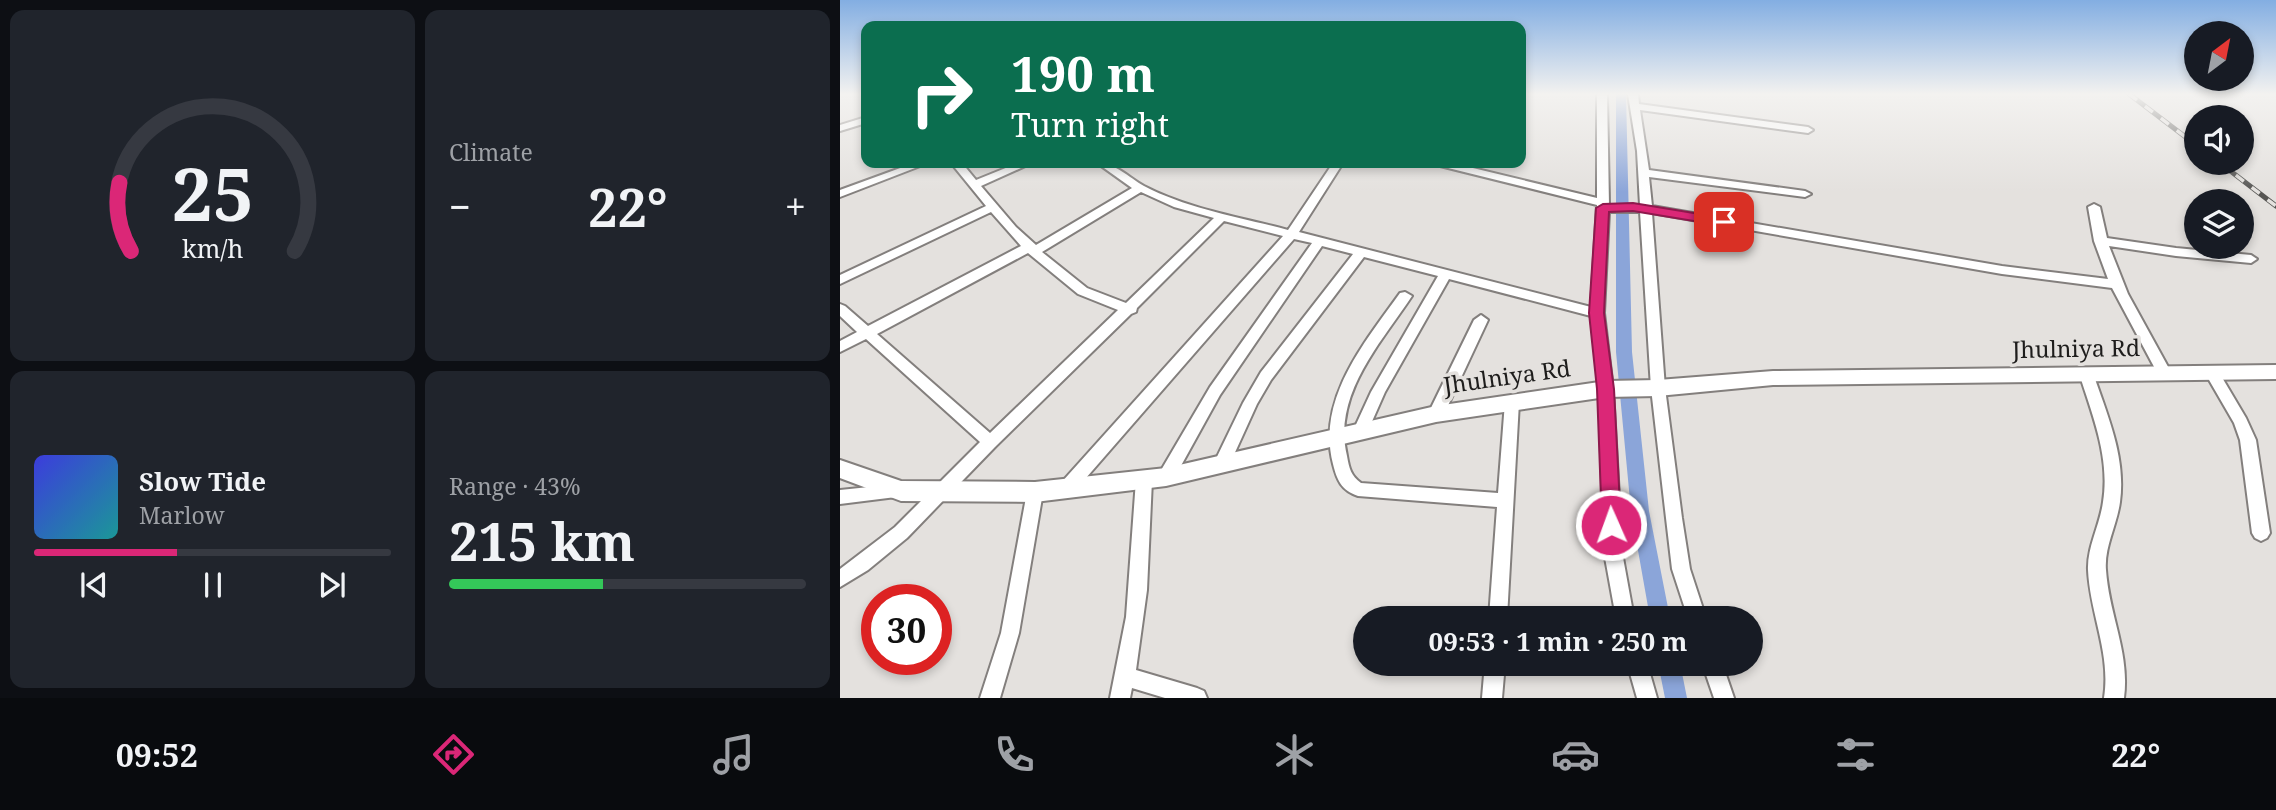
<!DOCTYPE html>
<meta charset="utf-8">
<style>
body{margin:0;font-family:"Noto Serif",serif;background:#20242c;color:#f1f3f6;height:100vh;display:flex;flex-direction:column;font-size:26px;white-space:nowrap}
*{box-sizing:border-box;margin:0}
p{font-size:23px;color:#9ea1a6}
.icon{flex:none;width:38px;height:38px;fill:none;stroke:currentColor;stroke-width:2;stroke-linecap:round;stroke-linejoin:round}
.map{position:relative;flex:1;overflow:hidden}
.sheet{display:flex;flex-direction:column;gap:10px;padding:10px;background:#0d0f14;width:840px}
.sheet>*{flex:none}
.guide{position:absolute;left:21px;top:21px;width:665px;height:147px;border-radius:14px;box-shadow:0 4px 10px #0003;background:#0b6e4f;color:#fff;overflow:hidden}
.needle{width:46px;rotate:32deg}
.controls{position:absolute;left:1344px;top:21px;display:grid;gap:14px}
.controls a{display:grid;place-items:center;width:70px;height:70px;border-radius:50%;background:#171b24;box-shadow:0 4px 10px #0003;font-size:35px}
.speed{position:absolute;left:21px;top:584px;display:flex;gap:14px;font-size:35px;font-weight:700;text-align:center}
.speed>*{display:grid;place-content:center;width:91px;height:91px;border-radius:50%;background:#171b24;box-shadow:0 4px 10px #0003;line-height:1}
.speed .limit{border:10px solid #d22;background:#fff;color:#111}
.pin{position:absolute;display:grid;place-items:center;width:60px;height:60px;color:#fff;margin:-30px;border-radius:14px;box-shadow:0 4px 10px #0006}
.me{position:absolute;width:77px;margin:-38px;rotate:358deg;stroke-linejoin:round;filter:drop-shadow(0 0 5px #0008)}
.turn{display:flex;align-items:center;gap:24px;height:147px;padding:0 35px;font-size:32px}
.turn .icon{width:91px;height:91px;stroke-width:2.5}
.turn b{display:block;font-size:49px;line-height:60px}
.big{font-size:52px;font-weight:700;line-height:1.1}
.sheet .widget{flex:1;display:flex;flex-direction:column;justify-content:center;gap:10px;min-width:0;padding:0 24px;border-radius:14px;background:#20242c}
.sheet .dial{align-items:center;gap:0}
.dial svg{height:182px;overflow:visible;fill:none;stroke:#363941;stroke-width:7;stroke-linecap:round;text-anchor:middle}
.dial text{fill:#f1f3f6;stroke:none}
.song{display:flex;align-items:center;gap:21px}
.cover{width:84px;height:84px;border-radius:10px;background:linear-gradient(135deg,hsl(240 70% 55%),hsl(180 70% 35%))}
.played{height:7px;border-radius:4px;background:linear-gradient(90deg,#db2777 40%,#363941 40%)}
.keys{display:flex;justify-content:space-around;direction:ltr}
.heat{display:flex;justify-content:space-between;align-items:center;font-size:38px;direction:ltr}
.charge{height:10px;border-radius:5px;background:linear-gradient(90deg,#34c759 43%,#363941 0)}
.sheet .tiles{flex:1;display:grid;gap:10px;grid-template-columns:repeat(2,1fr)}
.trip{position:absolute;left:513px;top:606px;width:410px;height:70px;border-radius:35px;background:#171b24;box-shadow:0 4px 10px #0003;font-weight:700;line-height:70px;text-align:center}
.tabs{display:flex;height:112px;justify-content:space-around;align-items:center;background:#090b0e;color:#9ea1a6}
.tabs .icon{width:49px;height:49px}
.tabs .active{color:#db2777}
.tabs b{font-size:32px;color:#f1f3f6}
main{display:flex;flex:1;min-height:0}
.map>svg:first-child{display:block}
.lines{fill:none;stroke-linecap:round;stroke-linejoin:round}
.canal{fill:#8ba5d9;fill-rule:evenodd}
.street-casing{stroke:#837f7d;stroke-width:4}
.secondary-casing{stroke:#837f7d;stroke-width:4}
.street{fill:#fff;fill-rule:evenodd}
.secondary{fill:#fff;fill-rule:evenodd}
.rail-casing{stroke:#565553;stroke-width:5}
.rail{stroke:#e4e1de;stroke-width:3.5;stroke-dasharray:10;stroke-linecap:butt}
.route{fill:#db2777;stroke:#8e194d;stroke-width:2}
.labels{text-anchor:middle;stroke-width:7;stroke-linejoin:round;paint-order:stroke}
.street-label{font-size:23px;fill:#1e1d1c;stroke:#e4e1de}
</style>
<main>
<section class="sheet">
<div class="tiles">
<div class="widget dial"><svg viewBox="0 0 100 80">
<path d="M14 69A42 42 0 1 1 86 69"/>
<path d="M14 69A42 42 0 0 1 9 39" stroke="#db2777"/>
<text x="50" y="56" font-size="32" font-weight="700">25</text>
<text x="50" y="72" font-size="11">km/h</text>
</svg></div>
<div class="widget"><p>Climate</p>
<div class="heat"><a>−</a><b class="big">22°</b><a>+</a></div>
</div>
<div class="widget">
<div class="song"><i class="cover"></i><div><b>Slow Tide</b><p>Marlow</p></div></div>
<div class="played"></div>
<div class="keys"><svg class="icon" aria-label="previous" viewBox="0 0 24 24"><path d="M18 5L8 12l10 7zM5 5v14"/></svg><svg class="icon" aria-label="pause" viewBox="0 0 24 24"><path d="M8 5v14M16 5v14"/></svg><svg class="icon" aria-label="next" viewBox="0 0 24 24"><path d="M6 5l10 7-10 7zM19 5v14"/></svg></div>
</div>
<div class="widget"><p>Range · 43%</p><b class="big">215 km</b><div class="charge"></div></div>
</div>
</section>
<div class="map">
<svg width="1436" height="698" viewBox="0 0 1436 698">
<rect width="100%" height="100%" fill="#e4e1de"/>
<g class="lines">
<!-- canal -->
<path class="canal" d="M776 94H786L792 352 809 511 830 618H810L791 511 776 352Z
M818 663H840L847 698H825Z"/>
<defs>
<path id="street" d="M757 94H767L769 205H800L797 151 788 94H798L799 104 968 127 973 130 968 133 800 110 809 170 965 191 971 194 965 197 809 177 812 206 1162 266 1268 279 1254 241 1248 207 1254 204 1260 207 1267 238 1336 248 1411 255 1417 259 1411 263 1336 256 1269 246 1288 294 1332 374 1330 378H1320L1272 288 1162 274 812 213 825 388 842 518 850 569 866 618H848L832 569 826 518 811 388 800 212H769L764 313 773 389 782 552 794 618H776L764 552 759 389 751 316 609 279 545 392 526 435 521 437 516 435 513 431 531 392 598 276 524 257 431 380 417 404 387 470 381 472 375 470 373 465 403 403 421 372 513 254 482 246 380 395 332 482 326 484 320 482 318 477 320 472 370 387 472 243 454 239 232 494 226 496 220 494 218 489 220 484 443 236 384 221 297 308 296 312 291 314 155 447 67 538 28 570 0 587V569L55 527 140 442 26 339 0 352V341L17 332 0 316V304L5 306 28 326 181 246 151 212 0 284V275L146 206 111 163H122L136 180 178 163H192L141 186 176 227 196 245 292 188 257 163C276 163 288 177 304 186 348 209 400 217 448 230L493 163H503L459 232 751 307 757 205 596 165 595 163H612L757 198ZM301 192 334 207 374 218 286 303 247 288 202 252ZM188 253 238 294 278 310 150 433 37 334Z
M26 117V123L0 131V125Z
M74 163H88L0 197V190Z
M565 292 572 296C541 343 492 395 507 456 509 468 511 476 521 483L658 493 665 402 667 398H677L679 402 667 618H649L657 507 518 496C501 490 497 480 493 464 476 399 525 342 560 293Z
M641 315 648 320 604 414 601 418H591L588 414 634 320Z
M1372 368 1377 369 1406 418 1416 440 1430 533 1427 538 1421 541 1415 538 1412 533 1400 440 1394 423 1365 373 1367 369Z
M1247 371 1252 372 1254 376C1268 417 1286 458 1280 502 1277 525 1264 547 1266 570 1269 615 1290 653 1284 698H1264C1271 653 1250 614 1248 570 1247 547 1260 525 1263 502 1270 458 1253 417 1240 376L1242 372Z
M304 473 310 475 312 480 307 590 296 670 357 688 364 691 367 698H325L292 688 290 698H270L286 617 296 480 298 475Z
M58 484 64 486 66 491 64 496 0 504V490Z
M195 485 201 487 203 492 179 633 160 698H140L161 633 187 492 189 487Z
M645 663H665L662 698H642Z
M787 663H807L817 698H797Z
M862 663H882L894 698H874Z"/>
<path id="secondary" d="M1436 365V379L933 385 818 396 766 397 596 422 326 486 195 502 61 501 0 478V460L61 481 195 482 326 468 596 406 766 381 818 380 933 371Z"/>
</defs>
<!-- street casing -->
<use href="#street" class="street-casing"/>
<!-- secondary casing -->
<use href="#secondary" class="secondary-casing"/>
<!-- street -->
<use href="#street" class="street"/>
<!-- secondary -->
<use href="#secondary" class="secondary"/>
<defs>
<path id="rail" d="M1289 94 1356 145
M1380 163 1436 206"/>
</defs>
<!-- rail casing -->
<use href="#rail" class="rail-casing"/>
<!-- rail -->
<use href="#rail" class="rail"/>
</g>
<!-- sky -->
<linearGradient id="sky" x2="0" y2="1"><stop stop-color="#83aee2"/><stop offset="0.49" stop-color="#f3f2f0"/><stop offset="1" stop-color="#f3f2f0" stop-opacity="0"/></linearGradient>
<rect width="1436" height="192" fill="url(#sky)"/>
<!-- route -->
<path class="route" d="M793 203 884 218 890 222 884 226 793 211 769 212 764 313 774 389 781 525 778 531 771 533 765 531 762 525 757 389 749 313 756 208 763 204Z"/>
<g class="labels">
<!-- street labels -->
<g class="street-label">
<text transform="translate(1236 349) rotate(-1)" y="8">Jhulniya Rd</text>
<text transform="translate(667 377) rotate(-8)" y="8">Jhulniya Rd</text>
</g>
</g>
</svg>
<div class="controls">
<a><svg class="needle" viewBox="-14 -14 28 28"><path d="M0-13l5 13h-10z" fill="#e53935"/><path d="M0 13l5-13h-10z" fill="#9ea1a6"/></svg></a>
<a><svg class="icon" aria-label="sound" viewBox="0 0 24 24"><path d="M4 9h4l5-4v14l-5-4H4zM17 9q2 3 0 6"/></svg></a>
<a><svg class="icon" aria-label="layers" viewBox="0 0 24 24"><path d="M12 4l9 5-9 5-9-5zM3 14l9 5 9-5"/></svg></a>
</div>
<div class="speed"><div class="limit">30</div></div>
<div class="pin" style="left:884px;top:222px;background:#d93025"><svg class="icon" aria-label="arrive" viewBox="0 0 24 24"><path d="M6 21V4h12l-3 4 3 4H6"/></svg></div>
<svg class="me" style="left:771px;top:525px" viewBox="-20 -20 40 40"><circle r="17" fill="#db2777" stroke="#fff" stroke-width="3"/><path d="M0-11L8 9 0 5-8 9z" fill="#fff"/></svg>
<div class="trip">09:53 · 1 min · 250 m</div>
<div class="guide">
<div class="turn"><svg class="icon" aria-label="right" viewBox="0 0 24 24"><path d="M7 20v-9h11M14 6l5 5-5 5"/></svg><div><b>190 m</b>Turn right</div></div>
</div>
</div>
</main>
<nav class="tabs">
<b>09:52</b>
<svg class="icon active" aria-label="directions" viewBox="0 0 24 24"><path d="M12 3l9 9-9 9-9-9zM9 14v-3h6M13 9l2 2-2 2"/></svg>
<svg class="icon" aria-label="music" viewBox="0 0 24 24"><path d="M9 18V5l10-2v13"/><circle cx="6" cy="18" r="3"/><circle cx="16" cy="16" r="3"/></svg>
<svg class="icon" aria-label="phone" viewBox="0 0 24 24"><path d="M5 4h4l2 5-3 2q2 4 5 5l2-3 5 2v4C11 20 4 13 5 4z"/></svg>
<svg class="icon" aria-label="climate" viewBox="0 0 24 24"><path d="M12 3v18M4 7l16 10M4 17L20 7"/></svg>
<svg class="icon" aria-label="car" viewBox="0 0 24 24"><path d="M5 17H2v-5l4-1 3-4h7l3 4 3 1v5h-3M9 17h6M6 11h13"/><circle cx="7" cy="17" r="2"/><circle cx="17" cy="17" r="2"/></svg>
<svg class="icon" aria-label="filters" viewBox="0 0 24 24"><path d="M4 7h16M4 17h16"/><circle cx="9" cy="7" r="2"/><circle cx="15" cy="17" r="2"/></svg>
<b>22°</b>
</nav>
